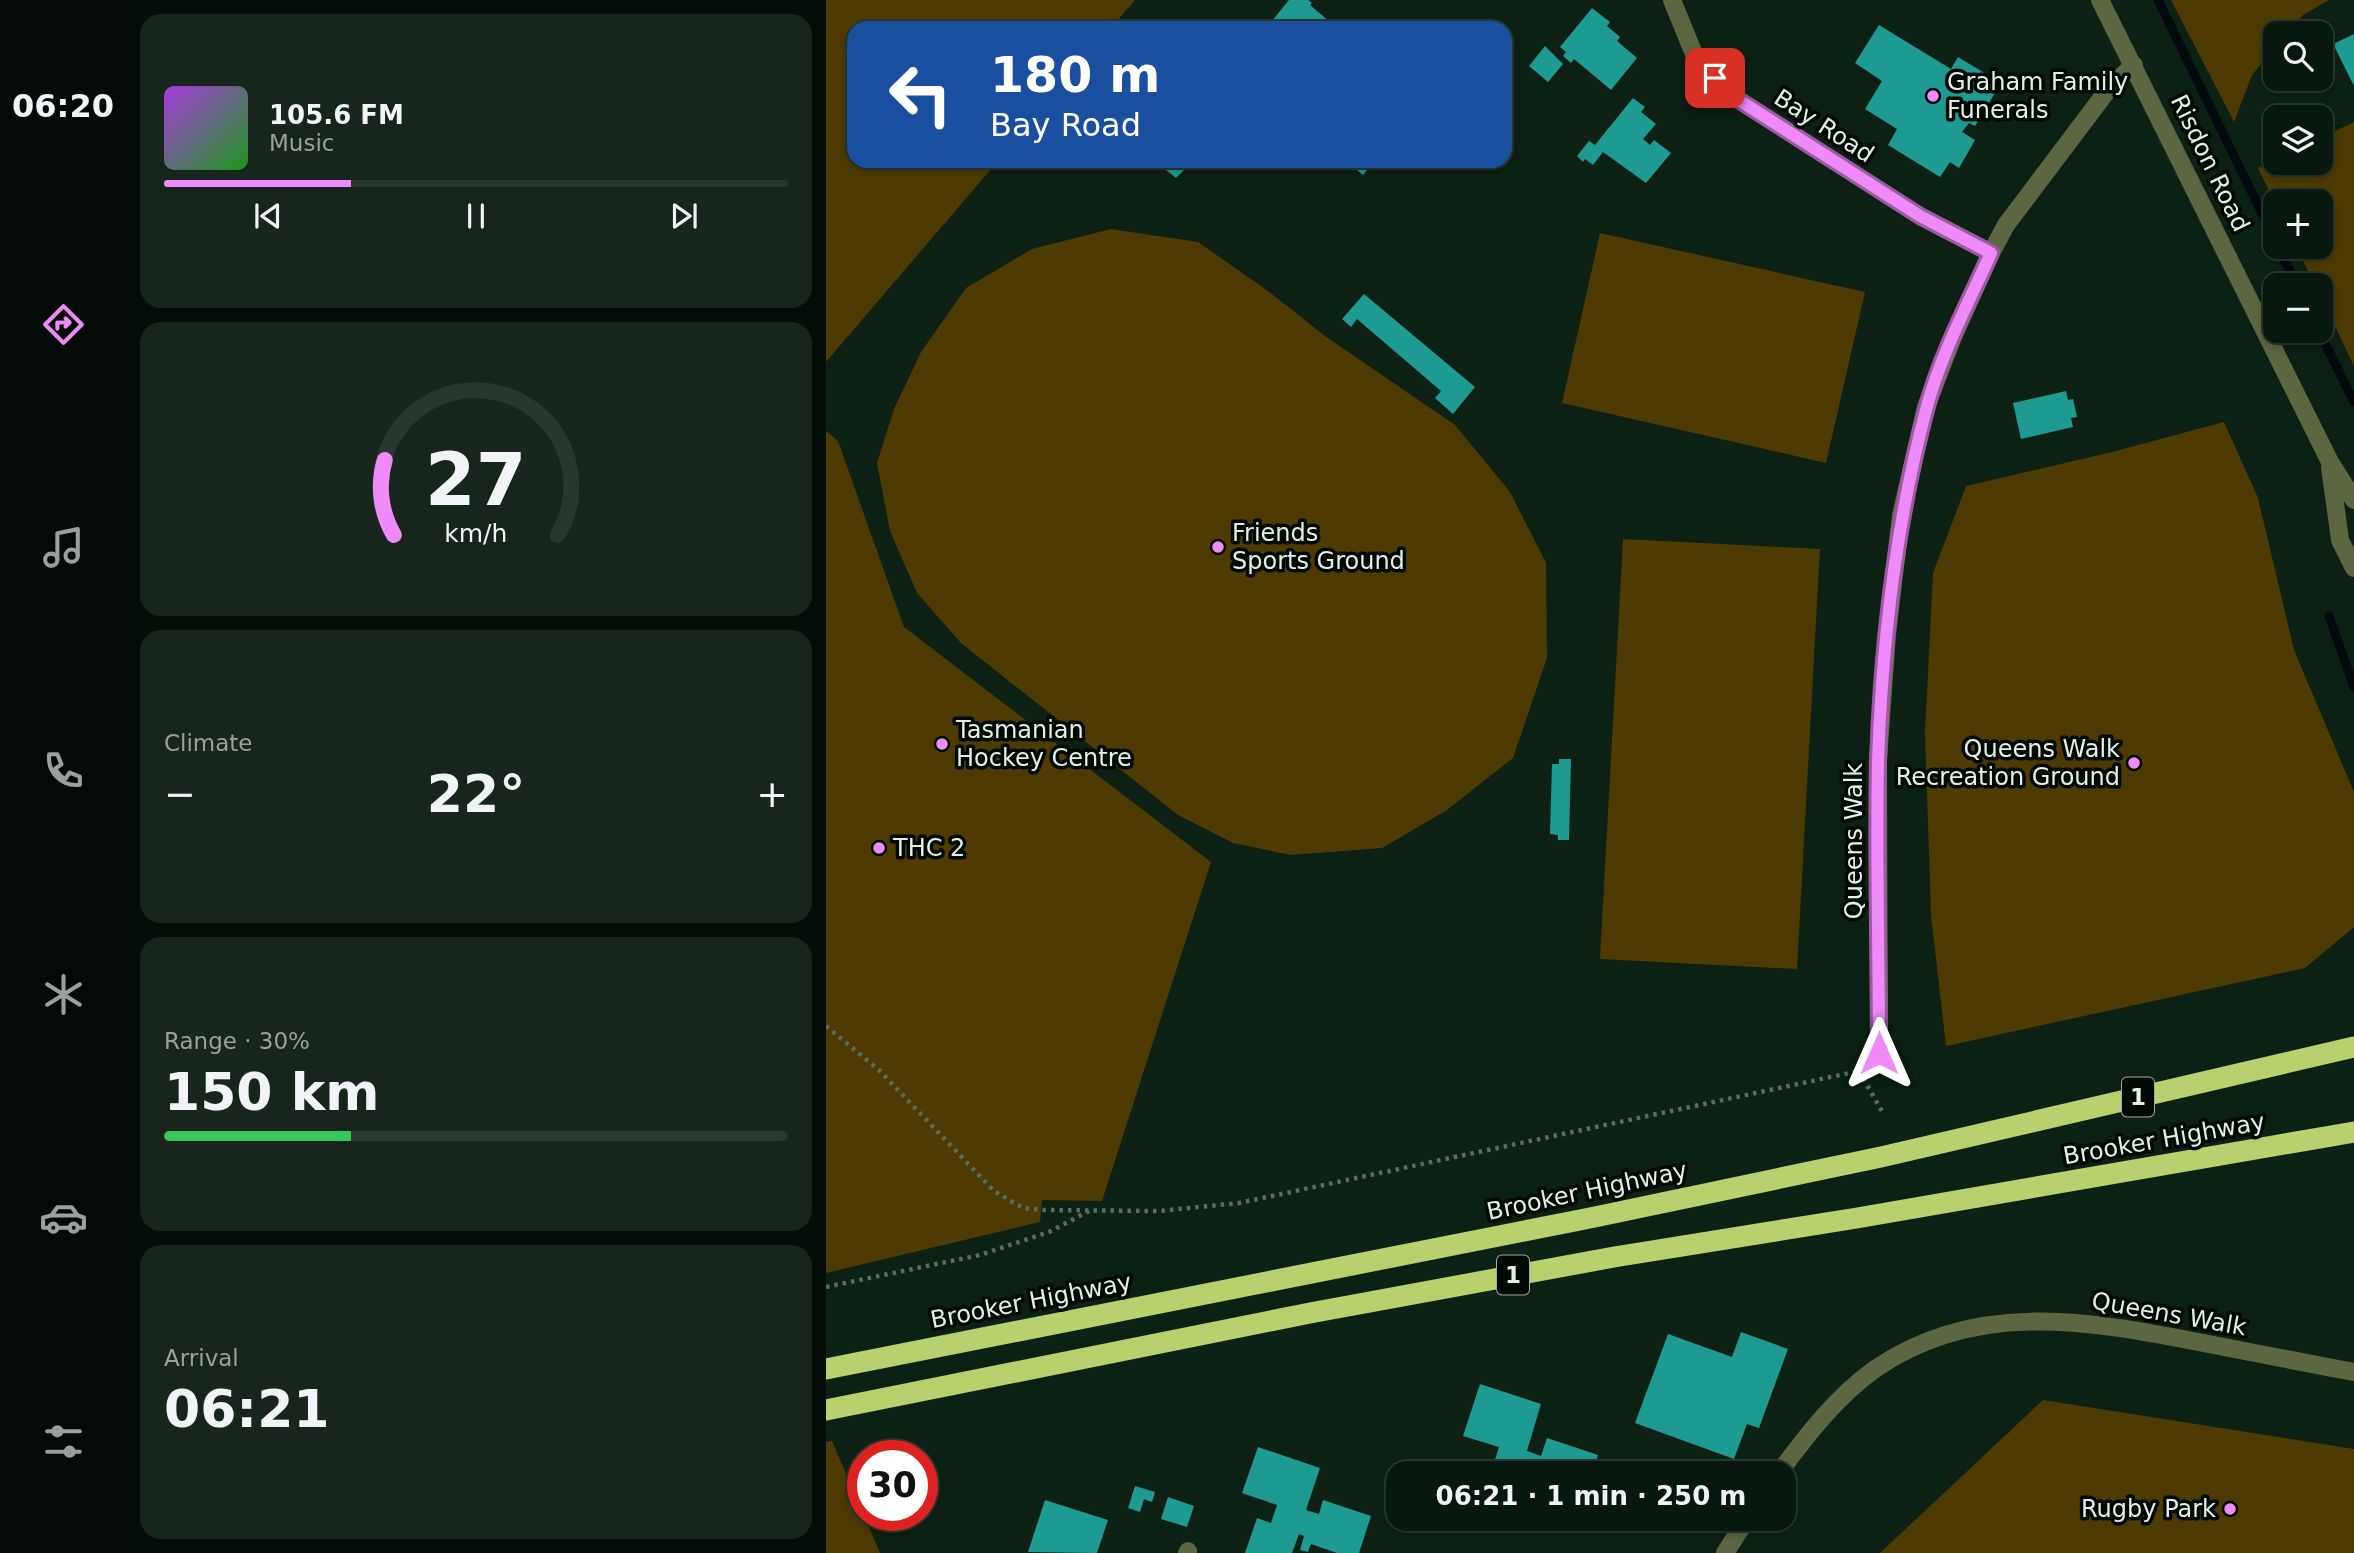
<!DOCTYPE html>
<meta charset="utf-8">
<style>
body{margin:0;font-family:"DejaVu Sans",sans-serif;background:#17251c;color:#f1f3f6;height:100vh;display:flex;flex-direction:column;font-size:26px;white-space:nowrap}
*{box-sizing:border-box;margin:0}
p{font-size:23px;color:#99a09e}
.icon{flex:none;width:38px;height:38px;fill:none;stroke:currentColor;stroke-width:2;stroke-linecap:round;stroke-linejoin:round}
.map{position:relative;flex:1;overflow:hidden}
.drawer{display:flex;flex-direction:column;gap:14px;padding:14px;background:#050d08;width:700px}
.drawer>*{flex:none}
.guide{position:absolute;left:21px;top:21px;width:665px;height:147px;border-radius:21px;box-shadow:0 4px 10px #0003,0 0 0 2px #29372e;background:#1a4fa0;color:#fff;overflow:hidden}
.tools{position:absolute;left:1437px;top:21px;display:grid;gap:14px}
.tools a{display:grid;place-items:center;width:70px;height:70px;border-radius:14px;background:#09180e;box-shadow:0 4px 10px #0003,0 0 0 2px #29372e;font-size:35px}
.speed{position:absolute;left:21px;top:1440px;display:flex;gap:14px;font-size:35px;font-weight:700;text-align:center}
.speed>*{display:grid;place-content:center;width:91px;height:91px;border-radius:50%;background:#09180e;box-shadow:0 4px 10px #0003,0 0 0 2px #29372e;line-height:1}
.speed .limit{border:10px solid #d22;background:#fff;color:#111}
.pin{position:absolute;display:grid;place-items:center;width:60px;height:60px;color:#fff;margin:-30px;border-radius:14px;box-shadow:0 4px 10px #0006}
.me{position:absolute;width:77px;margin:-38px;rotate:0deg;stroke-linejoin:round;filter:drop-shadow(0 0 5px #0008)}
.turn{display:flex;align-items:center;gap:24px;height:147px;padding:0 28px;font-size:32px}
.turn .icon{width:91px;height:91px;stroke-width:2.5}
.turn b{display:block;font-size:49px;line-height:60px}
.big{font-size:52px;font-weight:600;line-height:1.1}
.drawer .widget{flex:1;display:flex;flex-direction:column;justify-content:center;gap:10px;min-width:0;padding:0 24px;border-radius:21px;background:#17251c}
.drawer .dial{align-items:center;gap:0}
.dial svg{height:182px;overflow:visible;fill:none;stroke:#29372e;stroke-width:7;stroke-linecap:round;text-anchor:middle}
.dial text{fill:#f1f3f6;stroke:none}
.song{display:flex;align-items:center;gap:21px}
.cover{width:84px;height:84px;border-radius:10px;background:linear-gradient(135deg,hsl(280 70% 55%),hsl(120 70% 35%))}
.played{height:7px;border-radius:4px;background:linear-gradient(90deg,#ee8bf8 30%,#29372e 30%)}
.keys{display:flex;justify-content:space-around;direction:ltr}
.heat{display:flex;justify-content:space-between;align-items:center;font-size:38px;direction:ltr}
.charge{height:10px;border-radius:5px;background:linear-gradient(90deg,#34c759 30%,#29372e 0)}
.trip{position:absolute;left:560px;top:1461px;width:410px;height:70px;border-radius:21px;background:#09180e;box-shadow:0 4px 10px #0003,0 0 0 2px #29372e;font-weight:600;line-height:70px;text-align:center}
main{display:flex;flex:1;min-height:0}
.menu{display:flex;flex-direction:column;width:126px;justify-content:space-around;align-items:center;background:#040a06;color:#99a09e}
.menu .icon{width:49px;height:49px}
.menu .active{color:#ee8bf8}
.menu b{font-size:32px;color:#f1f3f6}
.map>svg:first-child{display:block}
.green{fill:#4e3b04}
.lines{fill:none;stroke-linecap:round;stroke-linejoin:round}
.stream{stroke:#00090e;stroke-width:9}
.building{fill:#1d9b93}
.path{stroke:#5a6c60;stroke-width:4.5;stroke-dasharray:3.5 5;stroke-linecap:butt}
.minor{stroke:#5c6640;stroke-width:18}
.highway{stroke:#b8d06d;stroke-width:21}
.route-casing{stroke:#9b5aa1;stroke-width:18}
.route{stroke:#ee8bf8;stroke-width:12}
.poi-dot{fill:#ee8bf8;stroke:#020804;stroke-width:2.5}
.labels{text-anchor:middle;stroke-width:7;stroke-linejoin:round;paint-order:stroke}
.shield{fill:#020804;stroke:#a0aaa2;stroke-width:2}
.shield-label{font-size:23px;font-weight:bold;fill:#e3f0e6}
.poi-label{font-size:24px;fill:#e3f0e6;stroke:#020804;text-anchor:start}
.street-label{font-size:24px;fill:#e3f0e6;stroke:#020804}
</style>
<main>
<nav class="menu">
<b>06:20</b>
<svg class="icon active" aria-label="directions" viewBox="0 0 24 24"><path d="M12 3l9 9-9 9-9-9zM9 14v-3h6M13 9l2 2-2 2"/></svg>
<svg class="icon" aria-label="music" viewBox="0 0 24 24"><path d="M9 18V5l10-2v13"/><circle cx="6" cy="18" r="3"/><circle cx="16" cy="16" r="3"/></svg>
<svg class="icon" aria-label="phone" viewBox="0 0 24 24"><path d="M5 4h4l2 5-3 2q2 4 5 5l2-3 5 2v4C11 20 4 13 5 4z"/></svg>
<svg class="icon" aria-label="climate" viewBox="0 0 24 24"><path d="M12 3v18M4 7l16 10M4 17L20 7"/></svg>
<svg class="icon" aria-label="car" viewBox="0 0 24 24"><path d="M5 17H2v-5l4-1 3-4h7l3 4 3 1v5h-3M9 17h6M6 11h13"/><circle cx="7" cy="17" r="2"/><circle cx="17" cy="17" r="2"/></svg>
<svg class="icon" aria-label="filters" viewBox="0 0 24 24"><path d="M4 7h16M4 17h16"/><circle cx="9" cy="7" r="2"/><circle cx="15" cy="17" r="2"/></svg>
</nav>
<section class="drawer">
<div class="widget">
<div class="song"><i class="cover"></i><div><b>105.6 FM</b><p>Music</p></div></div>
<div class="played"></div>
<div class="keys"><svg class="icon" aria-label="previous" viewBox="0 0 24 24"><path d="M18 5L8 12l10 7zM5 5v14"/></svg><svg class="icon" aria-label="pause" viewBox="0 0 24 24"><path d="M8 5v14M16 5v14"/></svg><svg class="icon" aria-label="next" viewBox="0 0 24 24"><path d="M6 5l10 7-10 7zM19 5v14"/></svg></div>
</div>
<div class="widget dial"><svg viewBox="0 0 100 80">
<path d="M14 69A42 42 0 1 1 86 69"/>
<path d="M14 69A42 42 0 0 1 10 36" stroke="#ee8bf8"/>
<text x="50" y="56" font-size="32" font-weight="700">27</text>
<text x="50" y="72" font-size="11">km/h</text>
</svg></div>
<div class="widget"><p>Climate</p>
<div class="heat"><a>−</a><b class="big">22°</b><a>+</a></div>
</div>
<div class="widget"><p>Range · 30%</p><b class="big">150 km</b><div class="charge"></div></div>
<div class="widget"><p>Arrival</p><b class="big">06:21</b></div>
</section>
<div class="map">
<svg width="1528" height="1553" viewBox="0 0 1528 1553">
<rect width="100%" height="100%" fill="#0c2013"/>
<!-- green -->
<path class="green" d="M0 0H309L285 28H28V161H172L0 362Z
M1345 0H1503L1477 15 1461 33H1449V47L1426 75 1408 122Z
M1528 122V366L1495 297 1494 285H1489L1470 247H1494V201L1449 203 1432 168 1449 160V163H1494L1495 138Z
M285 229 372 242 442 291 499 336 629 425 684 492 720 563 721 658 687 758 621 810 556 848 465 855 407 843 352 815 135 643 91 593 64 531 51 463 68 409 95 352 140 288 206 249Z
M774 233 1039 292 1000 463 736 403Z
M1398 422 1432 498 1468 650 1528 792V927L1479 968 1120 1046 1105 915 1099 733 1107 573 1140 486 1286 452Z
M0 431 12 441 78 627 385 862 276 1201 216 1200 214 1222 0 1273Z
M797 539 994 549 971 969 774 959Z
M1217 1400 1528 1449V1553H1054Z
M6 1441 54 1553H0V1442Z"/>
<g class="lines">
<!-- stream -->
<path class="stream" d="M1332 0 1449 240
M1452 247 1471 285
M1493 331 1528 402
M1503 616 1528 687"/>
</g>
<!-- building -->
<path class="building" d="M463 0H482L486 3 484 5 511 28H440Z
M766 8 784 22 781 26 794 37 791 41 811 58 785 90 748 59 745 63 737 56 740 52 734 47Z
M1053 25 1125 69 1132 57 1175 83 1149 126 1143 123 1136 132 1149 140 1133 168 1124 162 1114 177 1062 145 1071 129 1039 109 1056 81 1029 63Z
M1528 34V86L1507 44Z
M719 46 737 64 722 82 703 66Z
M807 98 819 107 815 112 830 124 817 139 824 145 828 140 845 153 820 183 777 152 767 165 759 159 757 162 751 156 763 141 769 145Z
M329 161H367L350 178Z
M520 161H548L537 175Z
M538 294 649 387 627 414 609 398 615 391 531 319 525 327 516 319Z
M1240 391 1242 400 1247 399 1251 417 1245 418 1247 427 1195 439 1187 403Z
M733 759H745L743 840H732V835L724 834 726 764H733Z
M915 1332 962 1349 933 1428 921 1424 908 1459 809 1423 842 1334 906 1357Z
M654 1384 715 1404 701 1451 715 1456 721 1438 772 1455 767 1474H648L652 1461 667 1466 673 1447 637 1436Z
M432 1447 494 1468 480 1510 493 1514 497 1500 545 1516 533 1553H511L485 1544 482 1552 474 1550 478 1536 473 1534 466 1553H419L431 1518 445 1523 451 1505 416 1493Z
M309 1486 329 1492 326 1502 318 1499 314 1512 302 1508Z
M342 1497 368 1506 361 1527 335 1519Z
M219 1500 282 1520 271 1553 202 1552Z"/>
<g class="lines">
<!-- path -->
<path class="path" d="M0 1026 53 1070 168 1191 197 1208 216 1210 333 1211 413 1203 1033 1071 1037 1067
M1033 1071 1058 1115
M0 1287 154 1255 223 1232 263 1211"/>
<!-- minor -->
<path class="minor" d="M846 0 870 59 908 97 1094 216 1165 253
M1274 0 1504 462 1528 500
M1504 467 1514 540 1528 568
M1053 1053 1052 760 1061 635 1075 515 1100 407 1127 337 1165 253 1180 225 1284 87 1308 65
M952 1474C981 1435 1010 1397 1049 1369 1148 1301 1257 1320 1367 1341 1420 1351 1474 1362 1528 1372
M361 1553 362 1551
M899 1553 921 1519"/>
<!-- highway -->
<path class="highway" d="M0 1369 764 1218 1055 1157 1528 1047
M0 1410 484 1313 788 1257 1031 1218 1528 1132"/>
</g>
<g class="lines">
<defs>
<path id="route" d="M889 78 908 97 1094 216 1165 253C1142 304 1114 356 1100 410 1070 523 1056 644 1052 761 1050 858 1053 956 1053 1053"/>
</defs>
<!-- route casing -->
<use href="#route" class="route-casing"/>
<!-- route -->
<use href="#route" class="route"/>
</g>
<!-- markers -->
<g class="poi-dot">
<circle cx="1107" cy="96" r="7"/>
<circle cx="392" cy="547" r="7"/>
<circle cx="116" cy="744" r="7"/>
<circle cx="1308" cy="763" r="7"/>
<circle cx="53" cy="848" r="7"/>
<circle cx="1404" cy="1509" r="7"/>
</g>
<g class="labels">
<!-- shield labels -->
<g class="shield">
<rect x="1296" y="1077.5" width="32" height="39" rx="5"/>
<rect x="671" y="1255.5" width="32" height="39" rx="5"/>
</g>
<g class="shield-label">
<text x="1312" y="1105">1</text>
<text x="687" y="1283">1</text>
</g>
<!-- poi labels -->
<g class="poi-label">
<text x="1121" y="90">Graham Family<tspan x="1121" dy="28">Funerals</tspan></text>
<text x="406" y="541">Friends<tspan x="406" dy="28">Sports Ground</tspan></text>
<text x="130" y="738">Tasmanian<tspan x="130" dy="28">Hockey Centre</tspan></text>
<text x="1294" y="757" text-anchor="end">Queens Walk<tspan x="1294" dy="28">Recreation Ground</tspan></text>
<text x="67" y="856">THC 2</text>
<text x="1390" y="1517" text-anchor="end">Rugby Park</text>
</g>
<!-- street labels -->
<g class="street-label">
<text transform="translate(998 126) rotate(33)" y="8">Bay Road</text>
<text transform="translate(1384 163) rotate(64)" y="8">Risdon Road</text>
<text transform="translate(1028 841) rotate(-90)" y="8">Queens Walk</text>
<text transform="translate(1338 1139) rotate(-10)" y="8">Brooker Highway</text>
<text transform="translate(761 1191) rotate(-12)" y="8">Brooker Highway</text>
<text transform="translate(205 1301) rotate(-11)" y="8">Brooker Highway</text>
<text transform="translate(1343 1314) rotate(10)" y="8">Queens Walk</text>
</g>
</g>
</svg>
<div class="tools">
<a><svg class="icon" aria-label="search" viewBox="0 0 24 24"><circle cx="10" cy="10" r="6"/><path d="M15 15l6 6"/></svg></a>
<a><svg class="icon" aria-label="layers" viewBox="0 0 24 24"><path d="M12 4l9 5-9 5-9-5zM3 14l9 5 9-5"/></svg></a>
<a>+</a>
<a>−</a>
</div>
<div class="speed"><div class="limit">30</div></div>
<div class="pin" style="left:889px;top:78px;background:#d93025"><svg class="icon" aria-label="arrive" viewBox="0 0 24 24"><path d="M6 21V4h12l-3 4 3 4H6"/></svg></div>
<svg class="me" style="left:1053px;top:1053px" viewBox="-20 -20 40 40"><path d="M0-17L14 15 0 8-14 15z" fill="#ee8bf8" stroke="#fff" stroke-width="4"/></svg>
<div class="trip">06:21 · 1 min · 250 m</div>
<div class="guide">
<div class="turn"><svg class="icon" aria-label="left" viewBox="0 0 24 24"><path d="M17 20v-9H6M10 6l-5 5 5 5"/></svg><div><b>180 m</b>Bay Road</div></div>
</div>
</div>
</main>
